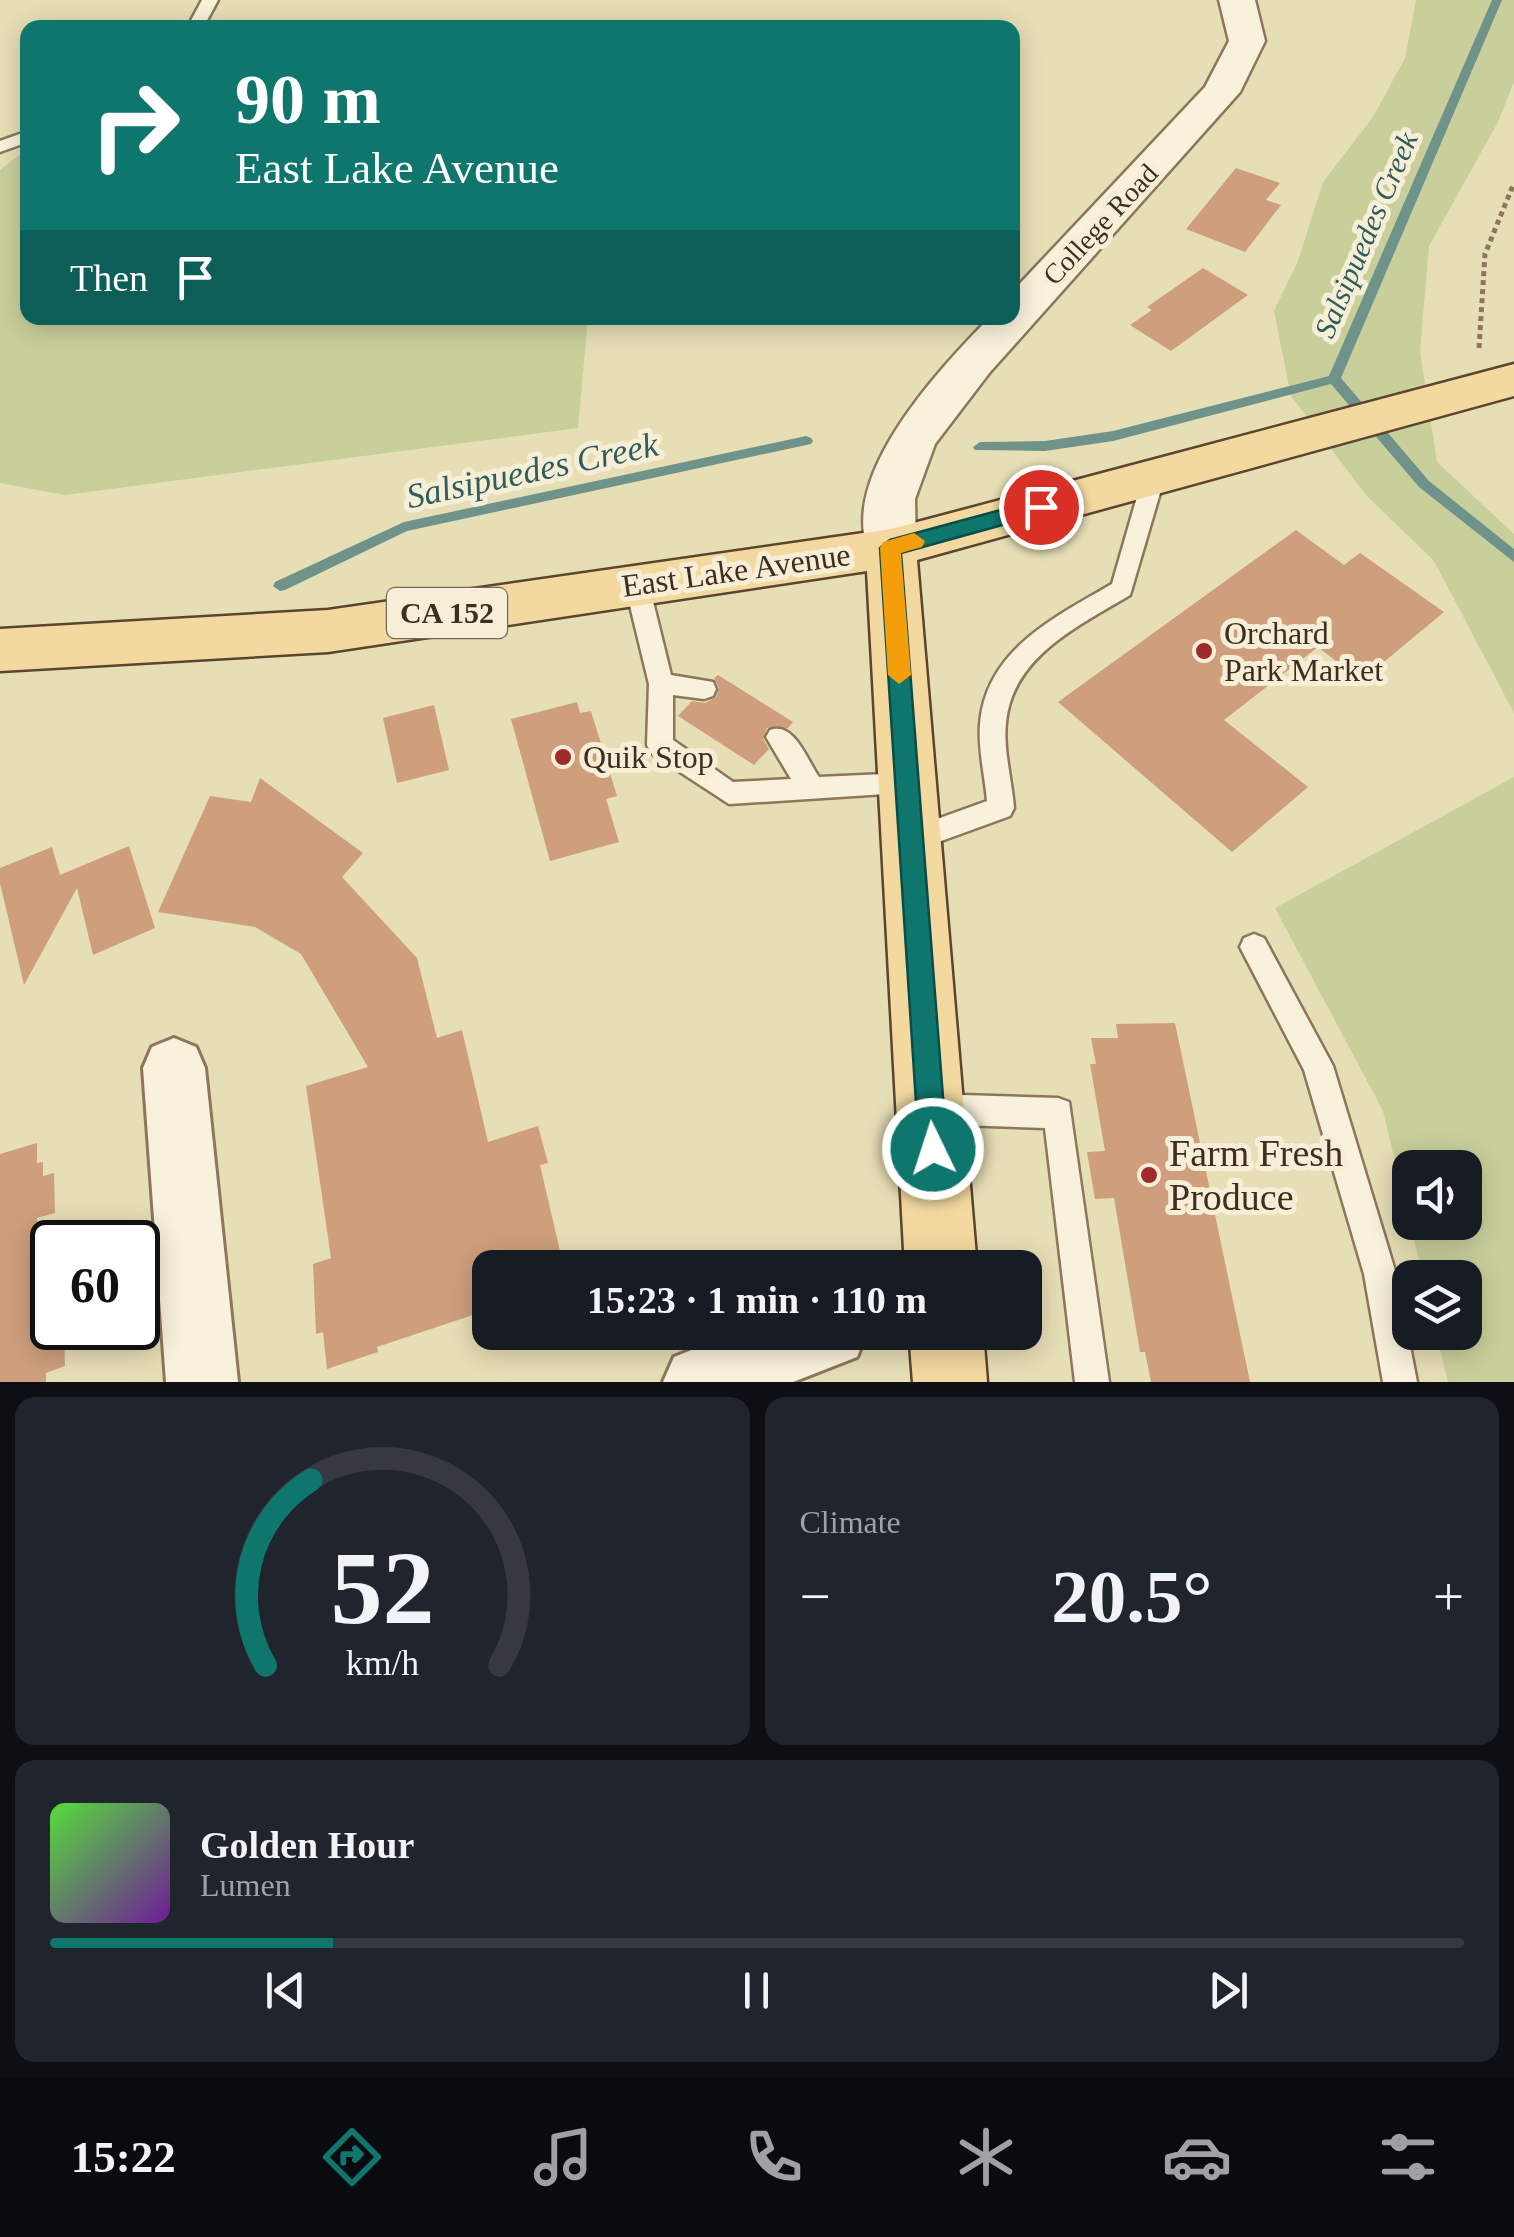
<!DOCTYPE html>
<meta charset="utf-8">
<style>
body{margin:0;font-family:Georgia,serif;background:#20242c;color:#f1f3f6;height:100vh;display:flex;flex-direction:column;font-size:38px;white-space:nowrap}
*{box-sizing:border-box;margin:0}
p{font-size:32px;color:#9ea1a6}
.icon{flex:none;width:55px;height:55px;fill:none;stroke:currentColor;stroke-width:2;stroke-linecap:round;stroke-linejoin:round}
.map{position:relative;height:1382px;overflow:hidden}
.panel{display:flex;flex-direction:column;gap:15px;padding:15px;background:#0d0f14;flex:1}
.panel>*{flex:none}
.hud{position:absolute;left:20px;top:20px;width:1000px;height:305px;border-radius:20px;box-shadow:0 5px 25px #0003;background:#0f766e;color:#fff;overflow:hidden}
.fabs{position:absolute;left:1392px;top:1150px;display:grid;gap:20px}
.fabs a{display:grid;place-items:center;width:90px;height:90px;border-radius:20px;background:#171b24;box-shadow:0 5px 25px #0003;font-size:50px}
.speed{position:absolute;left:30px;top:1220px;display:flex;gap:20px;font-size:50px;font-weight:700;text-align:center}
.speed>*{display:grid;place-content:center;width:130px;height:130px;border-radius:50%;background:#171b24;box-shadow:0 5px 25px #0003;line-height:1}
.speed .limit{border:5px solid #111;border-radius:15px;background:#fff;color:#111}
.pin{position:absolute;display:grid;place-items:center;width:85px;height:85px;color:#fff;margin:-42px;border:5px solid #fff;border-radius:50%;box-shadow:0 2px 10px #0007}
.me{position:absolute;width:110px;margin:-55px;rotate:356deg;stroke-linejoin:round;filter:drop-shadow(0 0 8px #0008)}
.turn{display:flex;align-items:center;gap:35px;height:210px;padding:0 50px;font-size:45px}
.turn .icon{width:130px;height:130px;stroke-width:2.5}
.turn b{display:block;font-size:70px;line-height:85px}
.then{display:flex;align-items:center;height:95px;padding:0 50px;background:#0003;gap:20px;font-size:38px}
.big{font-size:75px;font-weight:800;line-height:1.1}
.panel .tile{flex:1;display:flex;flex-direction:column;justify-content:center;gap:15px;min-width:0;padding:0 35px;border-radius:20px;background:#20242c}
.panel .dial{align-items:center;gap:0}
.dial svg{height:260px;overflow:visible;fill:none;stroke:#363941;stroke-width:7;stroke-linecap:round;text-anchor:middle}
.dial text{fill:#f1f3f6;stroke:none}
.song{display:flex;align-items:center;gap:30px}
.cover{width:120px;height:120px;border-radius:15px;background:linear-gradient(135deg,hsl(110 70% 55%),hsl(280 70% 35%))}
.played{height:10px;border-radius:5px;background:linear-gradient(90deg,#0f766e 20%,#363941 20%)}
.keys{display:flex;justify-content:space-around;direction:ltr}
.heat{display:flex;justify-content:space-between;align-items:center;font-size:55px;direction:ltr}
.panel .tiles{flex:1;display:grid;gap:15px;grid-template-columns:1fr 1fr}
.tile:last-child{grid-column:span 2}
.trip{position:absolute;left:472px;top:1250px;width:570px;height:100px;border-radius:20px;background:#171b24;box-shadow:0 5px 25px #0003;font-weight:800;line-height:100px;text-align:center}
.tabs{display:flex;height:160px;justify-content:space-around;align-items:center;background:#090b0e;color:#9ea1a6}
.tabs .icon{width:70px;height:70px}
.tabs .on{color:#0f766e}
.tabs b{font-size:45px;color:#f1f3f6}
.map>svg:first-child{display:block}
.farmland{fill:#e6deb5;fill-rule:evenodd}
.green{fill:#c9cf9b;fill-rule:evenodd}
.lines{fill:none;stroke-linecap:round;stroke-linejoin:round}
.stream{fill:#6f938a;fill-rule:evenodd}
.building{fill:#cf9f7d}
.service-casing{stroke:#8d765c;stroke-width:5}
.minor-casing{stroke:#8d765c;stroke-width:6}
.tertiary-casing{stroke:#8d765c;stroke-width:5}
.primary-casing{stroke:#5b4430;stroke-width:5}
.path{stroke:#8d765c;stroke-width:5;stroke-dasharray:5 4;stroke-linecap:butt}
.service{fill:#faf1dc;fill-rule:evenodd}
.minor{fill:#faf1dc;fill-rule:evenodd}
.tertiary{fill:#faf1dc;fill-rule:evenodd}
.primary{fill:#f3d9a0;fill-rule:evenodd}
.route{fill:#0f766e;stroke:#0a4d48;stroke-width:2.5}
.slow{fill:#f59e0b}
.poi-dot{fill:#9e2a2b;stroke:#f7eed8;stroke-width:4}
.labels{text-anchor:middle;stroke-width:10;stroke-linejoin:round;paint-order:stroke}
.far-street-label{font-size:28px;fill:#3d2e20;stroke:#f7eed8}
.far-water-label{font-size:30px;font-style:italic;fill:#2f5d5a;stroke:#f7eed8}
.shield{fill:#f7eed8;stroke:#756857;stroke-width:2.5}
.shield-label{font-size:30px;font-weight:bold;fill:#3d2e20}
.street-label{font-size:32px;fill:#3d2e20;stroke:#f7eed8}
.poi-label{font-size:32px;fill:#3d2e20;stroke:#f7eed8;text-anchor:start}
.water-label{font-size:35px;font-style:italic;fill:#2f5d5a;stroke:#f7eed8}
.near-poi-label{font-size:38px;fill:#3d2e20;stroke:#f7eed8;text-anchor:start}
</style>
<div class="map">
<svg width="1514" height="1382" viewBox="0 0 1514 1382">
<rect width="100%" height="100%" fill="#f0e4c8"/>
<!-- farmland -->
<path class="farmland" d="M0 0H1514V1382H0ZM28 28H1012V318H28ZM1410 1168H1465V1222H1410ZM52 1242H138V1328H52ZM490 1268H1025V1332H490ZM1410 1278H1465V1332H1410Z"/>
<!-- green -->
<path class="green" d="M1416 0H1514V82L1498 122 1429 246 1420 351 1437 462 1514 534V713L1434 561 1366 495 1291 396 1274 311 1298 261 1323 182 1373 117 1405 58Z
M27 149 28 318H588L578 428 65 495 0 483V170Z
M1514 777V1382H1448L1436 1333 1465 1332V1278L1423 1277 1383 1111 1275 908ZM1410 1168H1465V1222H1410Z"/>
<g class="lines">
<!-- stream -->
<path class="stream" d="M1492 0H1502L1341 378 1429 481 1514 549V562L1419 487 1331 384 1113 441 1045 451 975 450 973 447 980 442 1045 441 1113 431 1329 376Z
M806 436 811 438 813 441 811 444 407 531 285 590 280 591 273 586 275 582 404 522Z"/>
</g>
<!-- building -->
<path class="building" d="M1236 168 1280 183 1266 200 1281 205 1245 252 1186 229Z
M1203 268 1248 295 1171 351 1130 325 1152 310 1147 307Z
M1296 530 1344 565 1360 553 1444 612 1361 681 1318 647 1224 720 1308 787 1232 852 1058 702Z
M718 675 793 722 788 728H767L763 739 769 749 754 765 678 716 692 701 705 703 716 697 719 688 714 678Z
M577 702 580 713 591 711 617 796 606 799 619 842 550 861 511 719Z
M434 705 449 770 397 783 383 718Z
M260 778 363 853 342 877 417 958 437 1038 462 1030 488 1142 538 1126 548 1163 540 1165 564 1268H490V1300L481 1303 482 1312 377 1347 378 1352 327 1369 323 1332 316 1334 313 1264 331 1258 306 1086 368 1067 301 954 255 927 158 912 210 796 251 802Z
M129 846 155 928 93 955 77 888 24 985 0 883V868L52 847 60 875Z
M1175 1023 1250 1382H1151L1145 1352H1140L1114 1198 1095 1199 1087 1152 1105 1151 1090 1064H1096L1091 1038H1118L1116 1024Z
M37 1143V1163L43 1162V1176L54 1173 55 1213 37 1218 41 1316 52 1313V1328H64L65 1366 46 1373V1382H0V1154Z"/>
<g class="lines">
<defs>
<path id="service" d="M202 0H218L203 28H187Z
M28 131V142L0 152V141Z
M1154 468 1165 476 1130 595C1079 626 1012 656 1006 723 1003 749 1012 781 1014 808L1010 816 911 852 901 848 898 840 901 832 987 801C985 777 978 749 980 724 986 650 1055 617 1112 584L1143 476Z
M637 576 649 585 671 675 713 682 716 689 713 696 704 699 673 695V740L733 782 791 779 766 737 770 730C794 721 807 760 819 777L907 773 916 776 920 784 916 792 729 804 651 753 647 745 649 684 625 585Z
M1254 934 1264 938 1333 1066 1396 1274 1417 1382H1383L1364 1274 1304 1070 1240 947 1244 938Z
M930 1094 1058 1098 1069 1102 1109 1382H1075L1045 1128 930 1124 919 1120 915 1109 919 1098Z"/>
<path id="minor" d="M174 1038 196 1047 205 1068 238 1382H166L143 1068 152 1047Z
M736 1332H867L857 1357 793 1382H663L674 1357Z"/>
<path id="tertiary" d="M1219 0H1255L1265 41 1240 92 990 372 935 444 915 499 916 548 909 561 891 567 873 561C830 483 939 370 989 318H1012V292L1205 87 1229 41Z"/>
<path id="primary" d="M1514 364V396L917 560 977 1268H905L867 571 328 652 0 671V629L328 610 891 529Z
M909 1332H983L987 1382H913Z"/>
</defs>
<!-- service casing -->
<use href="#service" class="service-casing"/>
<!-- minor casing -->
<use href="#minor" class="minor-casing"/>
<!-- tertiary casing -->
<use href="#tertiary" class="tertiary-casing"/>
<!-- primary casing -->
<use href="#primary" class="primary-casing"/>
<!-- path -->
<path class="path" d="M1479 348 1485 254 1514 183"/>
<!-- service -->
<use href="#service" class="service"/>
<!-- minor -->
<use href="#minor" class="minor"/>
<!-- tertiary -->
<use href="#tertiary" class="tertiary"/>
<!-- primary -->
<use href="#primary" class="primary"/>
</g>
<!-- route -->
<path class="route" d="M1041 499 1049 501 1052 507 1049 512 901 553 947 1149 943 1159 933 1163 923 1159 919 1149 880 548 890 540Z"/>
<!-- slow -->
<path class="slow" d="M914 533 925 541 922 547 901 553 911 675 899 684 888 675 880 548 883 542Z"/>
<!-- markers -->
<g class="poi-dot">
<circle cx="1204" cy="651" r="10"/>
<circle cx="563" cy="757" r="10"/>
<circle cx="1149" cy="1175" r="10"/>
</g>
<g class="labels">
<!-- far-street labels -->
<g class="far-street-label">
<text transform="translate(1100 224) rotate(-47)" y="10">College Road</text>
</g>
<!-- far-water labels -->
<g class="far-water-label">
<text transform="translate(1366 235) rotate(-67)" y="10">Salsipuedes Creek</text>
</g>
<!-- shield labels -->
<rect class="shield" x="387" y="588" width="120" height="50" rx="8"/>
<g class="shield-label">
<text x="447" y="623">CA 152</text>
</g>
<!-- street labels -->
<g class="street-label">
<text transform="translate(736 570) rotate(-8)" y="11">East Lake Avenue</text>
</g>
<!-- poi labels -->
<g class="poi-label">
<text x="1224" y="644">Orchard<tspan x="1224" dy="37">Park Market</tspan></text>
<text x="583" y="768">Quik Stop</text>
</g>
<!-- water labels -->
<g class="water-label">
<text transform="translate(532 470) rotate(-12)" y="12">Salsipuedes Creek</text>
</g>
<!-- near-poi labels -->
<g class="near-poi-label">
<text x="1169" y="1166">Farm Fresh<tspan x="1169" dy="44">Produce</tspan></text>
</g>
</g>
</svg>
<div class="fabs">
<a><svg class="icon" aria-label="sound" viewBox="0 0 24 24"><path d="M4 9h4l5-4v14l-5-4H4zM17 9q2 3 0 6"/></svg></a>
<a><svg class="icon" aria-label="layers" viewBox="0 0 24 24"><path d="M12 4l9 5-9 5-9-5zM3 14l9 5 9-5"/></svg></a>
</div>
<div class="speed"><div class="limit">60</div></div>
<div class="pin" style="left:1041px;top:507px;background:#d93025"><svg class="icon" aria-label="arrive" viewBox="0 0 24 24"><path d="M6 21V4h12l-3 4 3 4H6"/></svg></div>
<svg class="me" style="left:933px;top:1149px" viewBox="-20 -20 40 40"><circle r="17" fill="#0f766e" stroke="#fff" stroke-width="3"/><path d="M0-11L8 9 0 5-8 9z" fill="#fff"/></svg>
<div class="trip">15:23 · 1 min · 110 m</div>
<div class="hud">
<div class="turn"><svg class="icon" aria-label="right" viewBox="0 0 24 24"><path d="M7 20v-9h11M14 6l5 5-5 5"/></svg><div><b>90 m</b>East Lake Avenue</div></div>
<div class="then">Then<svg class="icon" aria-label="arrive" viewBox="0 0 24 24"><path d="M6 21V4h12l-3 4 3 4H6"/></svg></div>
</div>
</div>
<section class="panel">
<div class="tiles">
<div class="tile dial"><svg viewBox="0 0 100 80">
<path d="M14 69A42 42 0 1 1 86 69"/>
<path d="M14 69A42 42 0 0 1 28 12" stroke="#0f766e"/>
<text x="50" y="56" font-size="32" font-weight="700">52</text>
<text x="50" y="72" font-size="11">km/h</text>
</svg></div>
<div class="tile"><p>Climate</p>
<div class="heat"><a>−</a><b class="big">20.5°</b><a>+</a></div>
</div>
<div class="tile">
<div class="song"><i class="cover"></i><div><b>Golden Hour</b><p>Lumen</p></div></div>
<div class="played"></div>
<div class="keys"><svg class="icon" aria-label="previous" viewBox="0 0 24 24"><path d="M18 5L8 12l10 7zM5 5v14"/></svg><svg class="icon" aria-label="pause" viewBox="0 0 24 24"><path d="M8 5v14M16 5v14"/></svg><svg class="icon" aria-label="next" viewBox="0 0 24 24"><path d="M6 5l10 7-10 7zM19 5v14"/></svg></div>
</div>
</div>
</section>
<nav class="tabs">
<b>15:22</b>
<svg class="icon on" aria-label="directions" viewBox="0 0 24 24"><path d="M12 3l9 9-9 9-9-9zM9 14v-3h6M13 9l2 2-2 2"/></svg>
<svg class="icon" aria-label="music" viewBox="0 0 24 24"><path d="M9 18V5l10-2v13"/><circle cx="6" cy="18" r="3"/><circle cx="16" cy="16" r="3"/></svg>
<svg class="icon" aria-label="phone" viewBox="0 0 24 24"><path d="M5 4h4l2 5-3 2q2 4 5 5l2-3 5 2v4C11 20 4 13 5 4z"/></svg>
<svg class="icon" aria-label="climate" viewBox="0 0 24 24"><path d="M12 3v18M4 7l16 10M4 17L20 7"/></svg>
<svg class="icon" aria-label="car" viewBox="0 0 24 24"><path d="M5 17H2v-5l4-1 3-4h7l3 4 3 1v5h-3M9 17h6M6 11h13"/><circle cx="7" cy="17" r="2"/><circle cx="17" cy="17" r="2"/></svg>
<svg class="icon" aria-label="filters" viewBox="0 0 24 24"><path d="M4 7h16M4 17h16"/><circle cx="9" cy="7" r="2"/><circle cx="15" cy="17" r="2"/></svg>
</nav>
